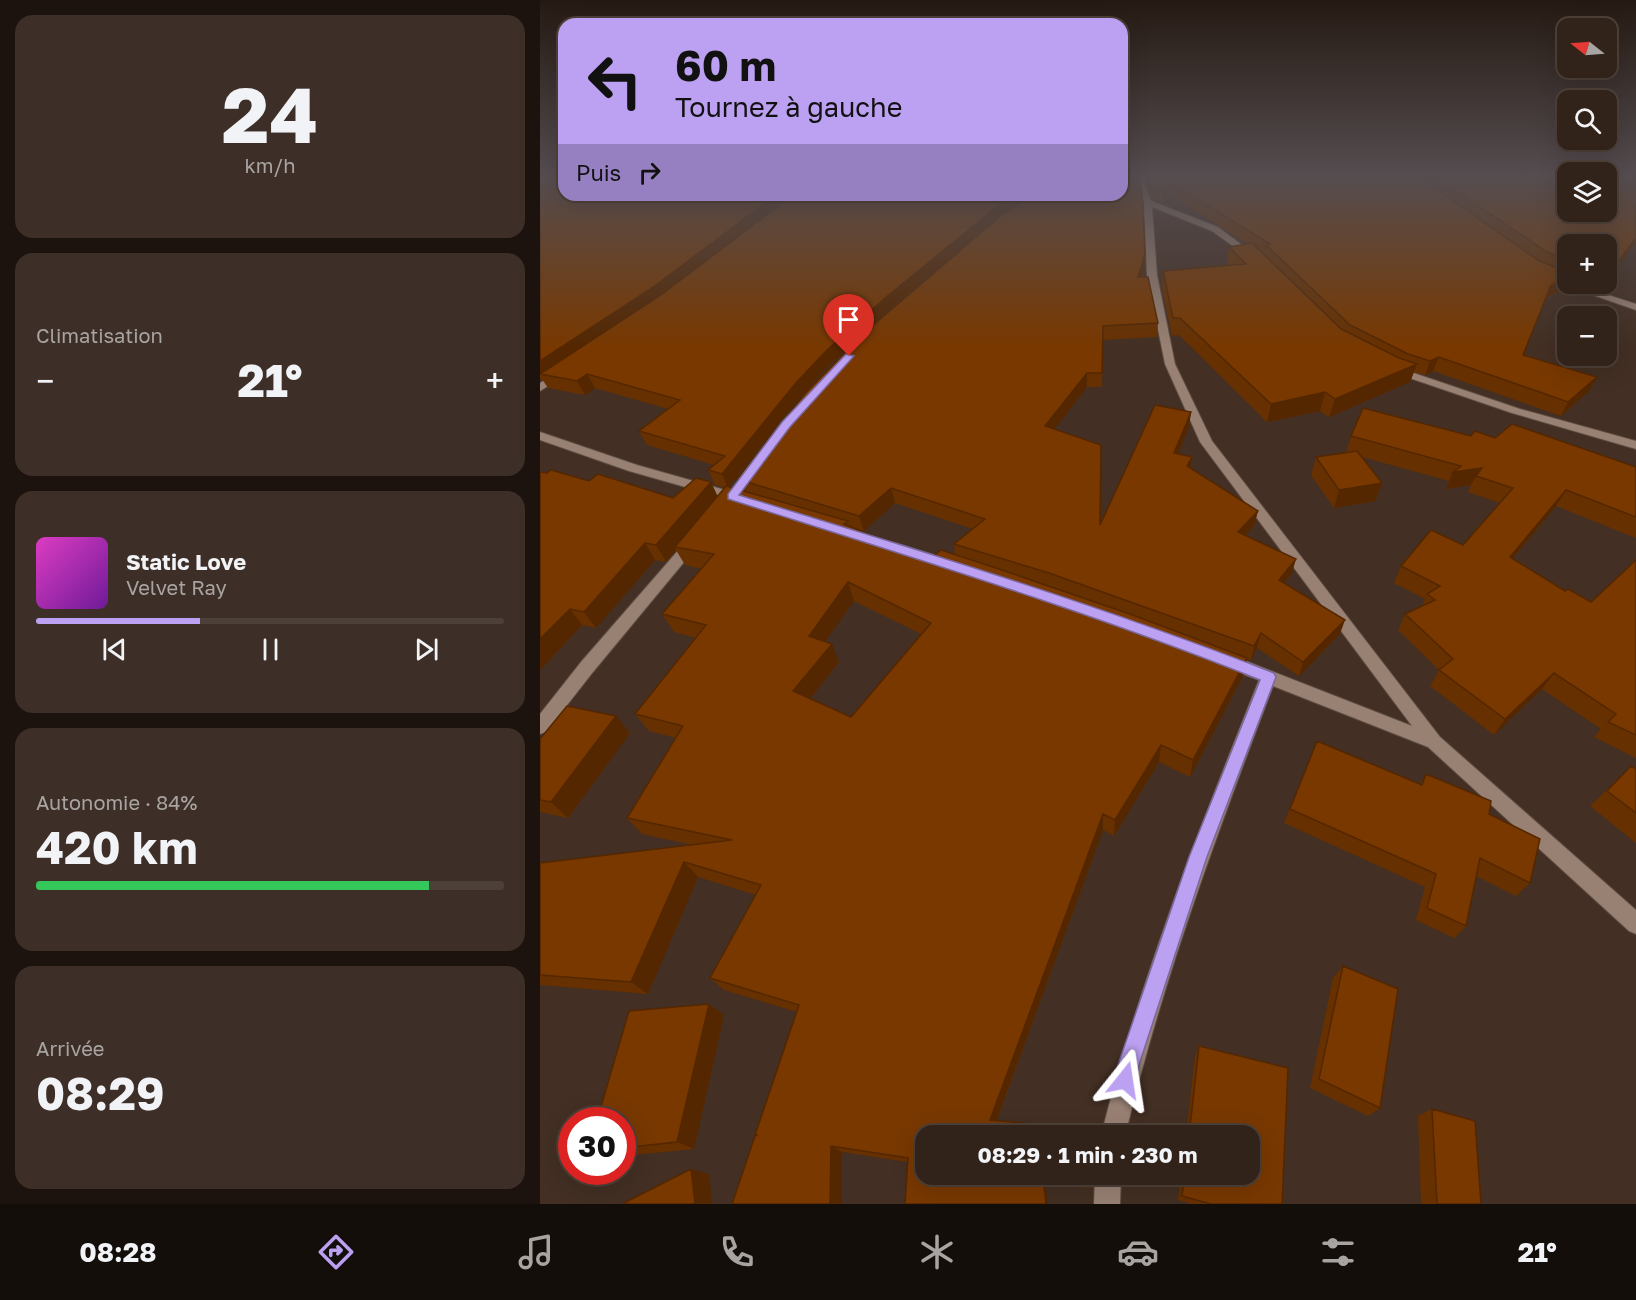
<!DOCTYPE html>
<html lang="fr">
<meta charset="utf-8">
<style>
body{margin:0;font-family:"Golos Text",sans-serif;background:#3d2f27;color:#f1f3f6;height:100vh;display:flex;flex-direction:column;font-size:22px;white-space:nowrap}
*{box-sizing:border-box;margin:0}
p{font-size:20px;color:#a8a4a2}
.icon{flex:none;width:33px;height:33px;fill:none;stroke:currentColor;stroke-width:2;stroke-linecap:round;stroke-linejoin:round}
.map{position:relative;flex:1;overflow:hidden}
.sheet{display:flex;flex-direction:column;gap:15px;padding:15px;background:#1c130e;width:540px}
.sheet>*{flex:none}
.banner{position:absolute;left:18px;top:18px;width:570px;height:183px;border-radius:18px;box-shadow:0 6px 24px #0002,0 0 0 2px #4d4039;background:#bca0f2;color:#111;overflow:hidden}
.needle{width:39px;rotate:287deg}
.controls{position:absolute;left:1017px;top:18px;display:grid;gap:12px}
.controls a{display:grid;place-items:center;width:60px;height:60px;border-radius:12px;background:#32231a;box-shadow:0 6px 24px #0002,0 0 0 2px #4d4039;font-size:30px}
.speed{position:absolute;left:18px;top:1107px;display:flex;gap:12px;font-size:30px;font-weight:700;text-align:center}
.speed>*{display:grid;place-content:center;width:78px;height:78px;border-radius:50%;background:#32231a;box-shadow:0 6px 24px #0002,0 0 0 2px #4d4039;line-height:1}
.speed .limit{border:9px solid #d22;background:#fff;color:#111}
.pin{position:absolute;display:grid;place-items:center;width:51px;height:51px;color:#fff;margin:-62px -26px;border-radius:50% 50% 50% 0;rotate:-45deg;box-shadow:0 0 6px #0007}
.pin .icon{rotate:45deg}
.me{position:absolute;width:66px;margin:-33px;rotate:15deg;stroke-linejoin:round;filter:drop-shadow(0 0 4px #0008)}
.turn{display:flex;align-items:center;gap:21px;height:126px;padding:0 18px;font-size:27px}
.turn .icon{width:78px;height:78px;stroke-width:2.5}
.turn b{display:block;font-size:42px;line-height:51px}
.then{display:flex;align-items:center;height:57px;padding:0 18px;background:#0003;gap:12px;font-size:22px}
.big{font-size:45px;font-weight:700;line-height:1.1}
.sheet .card{flex:1;display:flex;flex-direction:column;justify-content:center;gap:9px;min-width:0;padding:0 21px;border-radius:18px;background:#3d2f27}
.sheet .dial{align-items:center;gap:0}
.dial b{font-size:78px;line-height:1}
.song{display:flex;align-items:center;gap:18px}
.cover{width:72px;height:72px;border-radius:9px;background:linear-gradient(135deg,hsl(310 70% 55%),hsl(280 70% 35%))}
.played{height:6px;border-radius:3px;background:linear-gradient(90deg,#bca0f2 35%,#4d4039 35%)}
.keys{display:flex;justify-content:space-around;direction:ltr}
.heat{display:flex;justify-content:space-between;align-items:center;font-size:33px;direction:ltr}
.charge{height:9px;border-radius:4px;background:linear-gradient(90deg,#34c759 84%,#4d4039 0)}
.trip{position:absolute;left:375px;top:1125px;width:345px;height:60px;border-radius:18px;background:#32231a;box-shadow:0 6px 24px #0002,0 0 0 2px #4d4039;font-weight:700;line-height:60px;text-align:center}
.tabs{display:flex;height:96px;justify-content:space-around;align-items:center;background:#140e0a;color:#a8a4a2}
.tabs .icon{width:42px;height:42px}
.tabs .current{color:#bca0f2}
.tabs b{font-size:27px;color:#f1f3f6}
main{display:flex;flex:1;min-height:0}
.map>svg:first-child{display:block}
.lines{fill:none;stroke-linecap:round;stroke-linejoin:round}
.minor-casing{stroke:#5d4c42;stroke-width:2}
.minor{fill:#988173;fill-rule:evenodd}
.wall{fill:#673000;fill-rule:evenodd}
.shaded-wall{fill:#542700}
.building{fill:#783800;stroke:#542700;stroke-width:1.5;fill-rule:evenodd}
.route{fill:#bca0f2;stroke:#7a689d;stroke-width:1.5}
</style>
<main>
<section class="sheet">
<div class="card dial"><b>24</b><p>km/h</p></div>
<div class="card"><p>Climatisation</p>
<div class="heat"><a>−</a><b class="big">21°</b><a>+</a></div>
</div>
<div class="card">
<div class="song"><i class="cover"></i><div><b>Static Love</b><p>Velvet Ray</p></div></div>
<div class="played"></div>
<div class="keys"><svg class="icon" aria-label="previous" viewBox="0 0 24 24"><path d="M18 5L8 12l10 7zM5 5v14"/></svg><svg class="icon" aria-label="pause" viewBox="0 0 24 24"><path d="M8 5v14M16 5v14"/></svg><svg class="icon" aria-label="next" viewBox="0 0 24 24"><path d="M6 5l10 7-10 7zM19 5v14"/></svg></div>
</div>
<div class="card"><p>Autonomie · 84%</p><b class="big">420 km</b><div class="charge"></div></div>
<div class="card"><p>Arrivée</p><b class="big">08:29</b></div>
</section>
<div class="map">
<svg width="1096" height="1204" viewBox="0 0 1096 1204">
<rect width="100%" height="100%" fill="#432f23"/>
<g class="lines">
<defs>
<path id="minor" d="M595 178H603L611 201 678 227 718 257 711 259 672 231 612 207 617 275 635 364 672 441 900 737 1096 910V934L1089 931 888 747 733 686C677 834 622 981 585 1136H561C600 979 659 830 719 680L681 666 679 661 681 656 687 655 693 656 872 726 660 442 625 364 607 275 604 202Z
M1028 282 1096 304V310L1027 286Z
M853 366 980 409 1096 441V449L972 413 849 371 848 369Z
M22 370 26 371V375L0 391V383Z
M0 432 97 465 203 495 205 498 198 502 89 471 0 440Z
M154 536 159 538 161 541 159 544 53 672 6 732 0 734V714L41 662 149 538Z
M355 543 414 561 416 565 409 570 350 551 348 548Z
M555 1174H581L580 1204H554Z"/>
</defs>
<!-- minor casing -->
<use href="#minor" class="minor-casing"/>
<!-- minor -->
<use href="#minor" class="minor"/>
</g>
<!-- wall -->
<path class="wall" d="M0 178 24 195H582L605 254 604 267 602 277 618 323 617 337 563 340 562 387H547L514 429 560 525 651 412 649 426 638 454 652 457 651 468 718 511 714 525 705 536 752 573 744 583 800 634 759 676 717 648 711 660 707 659 703 676 650 777 619 762 574 836 563 830 457 1120 487 1130 386 1136 551 1174 550 1188 505 1183 302 1152V1204H192L217 1135 257 1012 184 990 170 978 216 895 158 877 108 994 0 985V863L153 845 102 834 87 818 136 738 109 731 95 714 156 638 134 632 122 614 162 569 145 565 136 550 126 562 115 560 56 628 42 625 0 670V472L133 498 178 496 185 488 175 485 168 470 174 465 107 445 99 431 128 409 55 388 45 395 8 388 2 379 0 380ZM452 224 327 330 347 311ZM324 333 197 479 202 490 189 487 259 398 289 365ZM355 503 433 529 414 544 415 555 389 560 309 527 324 531ZM314 601 381 634 311 717 270 699 299 662 285 641Z
M605 178H1096V242L1067 280 1066 244H1028V284L1026 288 1006 298 983 355 1049 391 1021 416 893 371 885 375 874 372 870 382 789 417 780 411 727 422 639 335 632 336 622 288 623 271 689 265 687 263 689 247 707 244 626 192 623 203 613 199Z
M811 436H931L955 438 1096 467V538L1016 506 973 558 1025 591 1051 602 1096 560V758L1054 737 1061 729 1002 689 954 735 890 686 899 670 858 630 865 614 882 606 885 599 854 583 861 566 923 545 960 503 928 492 931 485 906 489 909 481 822 457 842 483 835 501 794 508 771 475 776 457 806 453Z
M90 733 28 818 0 812V739Z
M777 741 880 784 886 774 949 814 990 883 976 896 936 876 926 926 914 938 876 920 885 887 744 823Z
M1091 766 1096 769V843L1050 806Z
M803 966 840 1108 828 1116 770 1088 793 978Z
M184 1015 154 1149 82 1156V1120Z
M659 1046 748 1068 742 1204H652L638 1200 641 1174H710V1136H646L655 1056Z
M892 1109 941 1204H881L878 1116Z"/>
<!-- shaded-wall -->
<path class="shaded-wall" d="M627 180 626 192 623 203V191Z
M236 195H255L118 301 0 374V361Z
M474 195H503L495 196 469 210 347 311 289 365 259 398 188 488 182 474 255 384 286 351 345 298 468 198Z
M1096 238V242L1067 280 1074 267Z
M605 254 604 267 598 291V277Z
M1028 277V284L1026 288 1005 298 1011 285Z
M899 357 893 371 885 375 890 361Z
M877 364 870 382 789 417 795 399Z
M547 373V387L506 440 505 426Z
M47 374 55 388 45 395 37 381Z
M1057 377 1049 391 1021 416 1028 402Z
M785 392 780 411 727 422 731 404Z
M651 412 649 426 633 467 634 453Z
M652 457 650 472 647 466Z
M942 468 936 476 931 485 906 489 913 472Z
M171 482 179 499 135 547 136 550 126 562 116 545Z
M842 483 835 501 794 508 799 490Z
M351 488 355 503 324 531 319 516Z
M1026 490 1016 506 960 573 970 557Z
M718 511 714 525 695 547 698 532Z
M105 543 115 560 56 628 44 612Z
M756 559 752 573 735 594 739 580Z
M308 582 314 601 276 654 269 636Z
M30 609 42 625 0 670V639Z
M805 620 800 634 759 676 763 662Z
M721 633 717 648 711 660 714 646Z
M292 644 299 662 262 709 253 691Z
M707 658 703 676 650 777 653 760Z
M1014 673 1002 689 954 735 965 719Z
M76 716 90 733 28 818 11 802Z
M621 745 619 762 574 836 575 820Z
M563 814V830L454 1127 450 1120Z
M144 862 158 877 108 994 91 982Z
M169 1004 184 1015 154 1149 137 1142Z
M485 1123 487 1130V1136H483Z
M291 1146 302 1152V1204H290Z
M151 1169 169 1174 172 1204H155Z
M503 1178 505 1183 508 1204H506Z"/>
<!-- building -->
<path class="building" d="M0 178H24V195H236L112 288 0 361Z
M610 178H880L998 260 1028 273V277L1011 285 983 355 1057 377 1028 402 899 357 890 361 868 354 810 325 726 245 730 244 627 180 623 191 613 187Z
M897 178H1028V212H1066V178H1096V238L1074 267 1066 265V244H1028V260L1007 252Z
M582 179H598L602 190 605 254 598 277H608L618 323 563 326 562 373H547L505 426 561 445 560 525 615 405 651 412 634 453 652 457 647 466 718 511 698 532 756 559 739 580 805 620 763 662 721 633 714 646 509 573 414 544 445 519 351 488 319 516 197 479 266 392 325 332 463 214 488 198 495 195H582Z
M253 195H474L468 198 345 298 286 351 255 384 182 474 168 470 185 456 99 431 140 400 47 374 37 381 0 374 121 295Z
M712 243 801 329 859 358 877 364 795 399 785 392 731 404 640 318H633L623 271 706 264 689 247Z
M823 408 931 436 935 431 955 438 972 424 1096 467V517L1026 490 970 557 1025 591 1028 589 1051 602 1096 560V735L1068 722 1076 714 1014 673 965 719 899 670 913 659 865 614 895 600 887 594 900 586 861 566 891 530 923 545 973 488 936 476 942 468 913 472 921 466 811 436Z
M817 451 842 483 799 490 776 457Z
M11 470 49 481 58 474 133 498 156 478 171 482 116 545 105 543 44 612 30 609 0 639V472L7 473Z
M186 486 308 521 304 524 389 560 401 550 456 568 590 614 707 658 653 760 621 745 575 820 563 814 450 1120 485 1123 483 1136H386V1174H551L550 1184 503 1178 506 1204H365L368 1158 291 1146 290 1204H192L215 1136 218 1135H215L259 1005 170 978 221 885 144 862 91 982 0 975V863L192 840 87 818 143 726 95 714 166 625 122 614 174 554 135 547ZM308 582 391 623 311 717 253 691 292 644 269 636Z
M27 706 76 716 11 802 0 800V739Z
M777 741 882 785 886 774 951 801 949 814 1000 839 990 883 940 858 926 926 887 908 896 874 750 809Z
M1091 766 1096 769V813L1067 791Z
M803 966 858 989 840 1108 779 1079Z
M169 1004 137 1142 82 1148V1120H57L89 1011Z
M659 1046 748 1068 742 1204H671L642 1196 645 1174H710V1136H649Z
M892 1109 935 1121 941 1204H897Z
M151 1169 155 1204H82Z"/>
<!-- sky -->
<linearGradient id="sky" x2="0" y2="1"><stop stop-color="#251a13"/><stop offset="0.51" stop-color="#554d50"/><stop offset="1" stop-color="#554d50" stop-opacity="0"/></linearGradient>
<rect width="1096" height="347" fill="url(#sky)"/>
<!-- route -->
<path class="route" d="M306 354 314 356 250 427 199 495C379 550 558 604 734 673L736 677 667 857 600 1062 593 1088 585 1091 578 1088 574 1080 579 1062 649 857 720 680C545 610 367 556 188 499V494L242 422Z"/>
</svg>
<div class="controls">
<a><svg class="needle" viewBox="-14 -14 28 28"><path d="M0-13l5 13h-10z" fill="#e53935"/><path d="M0 13l5-13h-10z" fill="#a8a4a2"/></svg></a>
<a><svg class="icon" aria-label="search" viewBox="0 0 24 24"><circle cx="10" cy="10" r="6"/><path d="M15 15l6 6"/></svg></a>
<a><svg class="icon" aria-label="layers" viewBox="0 0 24 24"><path d="M12 4l9 5-9 5-9-5zM3 14l9 5 9-5"/></svg></a>
<a>+</a>
<a>−</a>
</div>
<div class="speed"><div class="limit">30</div></div>
<div class="pin" style="left:309px;top:356px;background:#d93025"><svg class="icon" aria-label="arrive" viewBox="0 0 24 24"><path d="M6 21V4h12l-3 4 3 4H6"/></svg></div>
<svg class="me" style="left:585px;top:1080px" viewBox="-20 -20 40 40"><path d="M0-17L14 15 0 8-14 15z" fill="#bca0f2" stroke="#fff" stroke-width="4"/></svg>
<div class="trip">08:29 · 1 min · 230 m</div>
<div class="banner">
<div class="turn"><svg class="icon" aria-label="left" viewBox="0 0 24 24"><path d="M17 20v-9H6M10 6l-5 5 5 5"/></svg><div><b>60 m</b>Tournez à gauche</div></div>
<div class="then">Puis<svg class="icon" aria-label="right" viewBox="0 0 24 24"><path d="M7 20v-9h11M14 6l5 5-5 5"/></svg></div>
</div>
</div>
</main>
<nav class="tabs">
<b>08:28</b>
<svg class="icon current" aria-label="directions" viewBox="0 0 24 24"><path d="M12 3l9 9-9 9-9-9zM9 14v-3h6M13 9l2 2-2 2"/></svg>
<svg class="icon" aria-label="music" viewBox="0 0 24 24"><path d="M9 18V5l10-2v13"/><circle cx="6" cy="18" r="3"/><circle cx="16" cy="16" r="3"/></svg>
<svg class="icon" aria-label="phone" viewBox="0 0 24 24"><path d="M5 4h4l2 5-3 2q2 4 5 5l2-3 5 2v4C11 20 4 13 5 4z"/></svg>
<svg class="icon" aria-label="climate" viewBox="0 0 24 24"><path d="M12 3v18M4 7l16 10M4 17L20 7"/></svg>
<svg class="icon" aria-label="car" viewBox="0 0 24 24"><path d="M5 17H2v-5l4-1 3-4h7l3 4 3 1v5h-3M9 17h6M6 11h13"/><circle cx="7" cy="17" r="2"/><circle cx="17" cy="17" r="2"/></svg>
<svg class="icon" aria-label="filters" viewBox="0 0 24 24"><path d="M4 7h16M4 17h16"/><circle cx="9" cy="7" r="2"/><circle cx="15" cy="17" r="2"/></svg>
<b>21°</b>
</nav>
